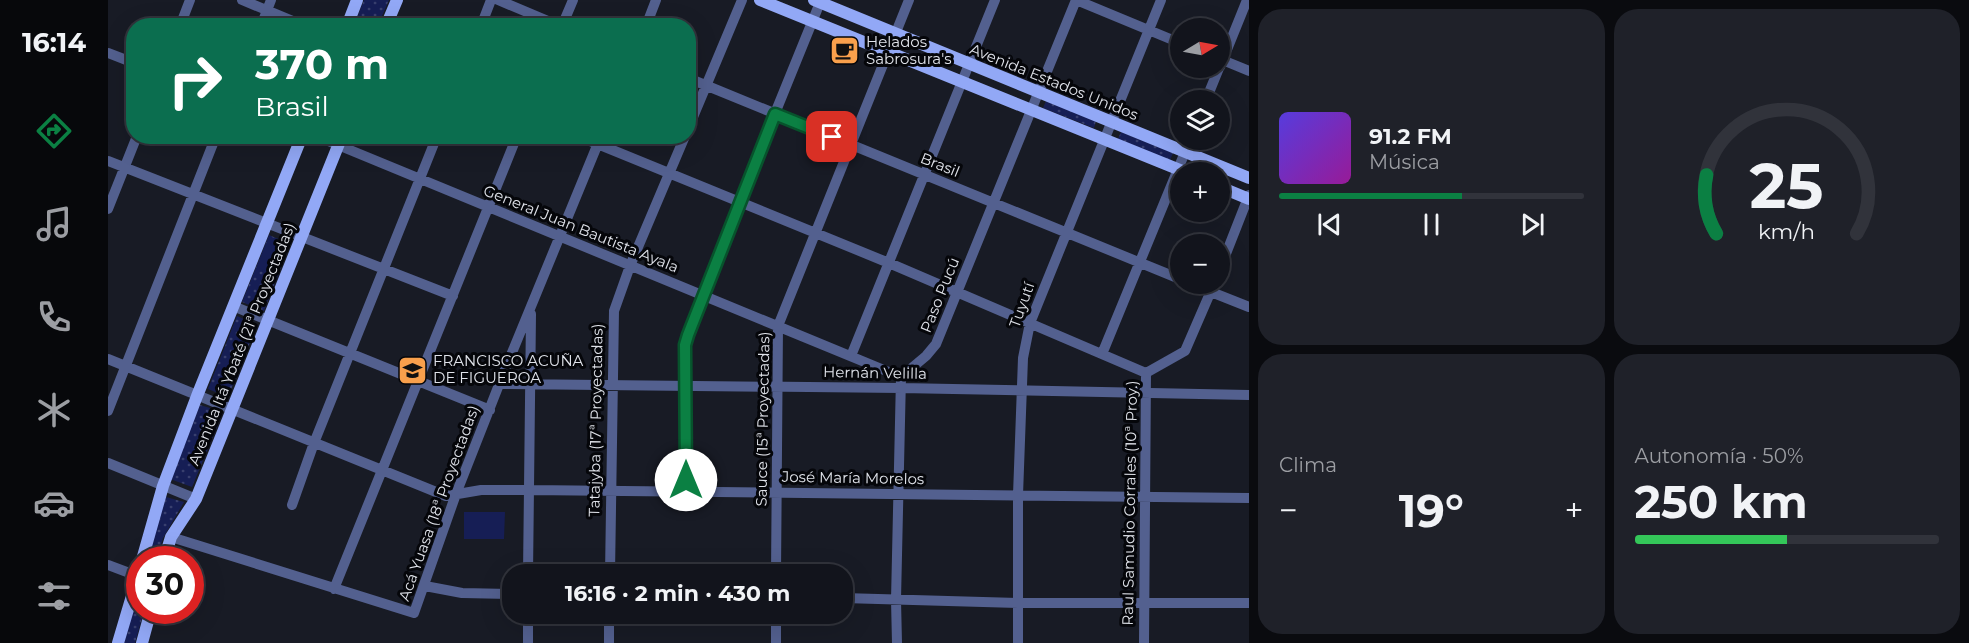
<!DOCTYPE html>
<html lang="es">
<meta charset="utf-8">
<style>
body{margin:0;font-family:Montserrat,sans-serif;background:#1f2129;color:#f1f3f6;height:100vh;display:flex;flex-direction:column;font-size:22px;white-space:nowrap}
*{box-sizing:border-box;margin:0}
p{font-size:20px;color:#9c9ea3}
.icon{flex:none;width:33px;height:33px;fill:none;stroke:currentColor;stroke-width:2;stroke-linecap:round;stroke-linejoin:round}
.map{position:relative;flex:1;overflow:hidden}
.details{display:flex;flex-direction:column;gap:9px;padding:9px;background:#0a0b0f;width:720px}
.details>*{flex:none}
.guide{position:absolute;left:18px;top:18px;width:570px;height:126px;border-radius:24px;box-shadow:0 6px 24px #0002,0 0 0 2px #31333b;background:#0b6e4f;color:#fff;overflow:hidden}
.needle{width:39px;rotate:80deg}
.buttons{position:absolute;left:1062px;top:18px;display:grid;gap:12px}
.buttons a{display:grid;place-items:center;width:60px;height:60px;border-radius:50%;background:#12141c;box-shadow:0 6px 24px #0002,0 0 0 2px #31333b;font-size:30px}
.speed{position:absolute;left:18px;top:546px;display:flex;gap:12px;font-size:30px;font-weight:700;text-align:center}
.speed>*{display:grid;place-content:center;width:78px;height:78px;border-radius:50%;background:#12141c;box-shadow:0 6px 24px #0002,0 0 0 2px #31333b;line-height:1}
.speed .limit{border:9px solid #d22;background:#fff;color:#111}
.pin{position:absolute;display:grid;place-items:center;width:51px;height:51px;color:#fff;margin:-26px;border-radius:12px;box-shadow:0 3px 9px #0006}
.me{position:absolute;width:66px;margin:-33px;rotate:0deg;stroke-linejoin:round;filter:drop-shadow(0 0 4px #0008)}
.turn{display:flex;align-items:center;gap:21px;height:126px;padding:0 30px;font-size:27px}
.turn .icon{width:78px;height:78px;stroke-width:2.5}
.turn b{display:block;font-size:42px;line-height:51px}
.big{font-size:45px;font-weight:700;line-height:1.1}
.details .tile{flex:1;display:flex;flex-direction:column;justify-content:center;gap:9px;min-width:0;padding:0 21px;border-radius:24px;background:#1f2129}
.details .dial{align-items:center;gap:0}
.dial svg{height:156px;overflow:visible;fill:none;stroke:#31333b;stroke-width:7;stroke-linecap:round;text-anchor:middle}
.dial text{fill:#f1f3f6;stroke:none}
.song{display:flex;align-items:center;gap:18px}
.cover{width:72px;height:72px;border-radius:9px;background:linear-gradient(135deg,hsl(250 70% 55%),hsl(300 70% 35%))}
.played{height:6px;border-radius:3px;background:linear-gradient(90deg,#0b8043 60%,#31333b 60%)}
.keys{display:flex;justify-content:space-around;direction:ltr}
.heat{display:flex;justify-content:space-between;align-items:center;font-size:33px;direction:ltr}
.charge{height:9px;border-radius:4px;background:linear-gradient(90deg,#34c759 50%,#31333b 0)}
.details .tiles{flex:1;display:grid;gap:9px;grid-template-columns:repeat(2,1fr)}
.trip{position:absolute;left:394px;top:564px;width:351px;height:60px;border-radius:24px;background:#12141c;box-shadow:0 6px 24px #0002,0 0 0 2px #31333b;font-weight:700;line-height:60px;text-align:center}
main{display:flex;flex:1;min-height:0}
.tab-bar{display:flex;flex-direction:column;width:108px;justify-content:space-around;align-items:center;background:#07080b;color:#9c9ea3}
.tab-bar .icon{width:42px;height:42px}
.tab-bar .active{color:#0b8043}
.tab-bar b{font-size:27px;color:#f1f3f6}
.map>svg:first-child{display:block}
.grass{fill:url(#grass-dots)}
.pitch{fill:#161e55}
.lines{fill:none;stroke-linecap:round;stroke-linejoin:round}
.minor{stroke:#53608f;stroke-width:10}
.major{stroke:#92a8f6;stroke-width:12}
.route-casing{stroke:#07532c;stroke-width:15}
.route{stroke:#0b8043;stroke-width:10}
.labels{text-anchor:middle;stroke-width:6;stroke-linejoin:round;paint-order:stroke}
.poi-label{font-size:15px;fill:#e0e3ea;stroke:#05060a;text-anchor:start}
.street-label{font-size:15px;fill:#e0e3ea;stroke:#05060a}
</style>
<main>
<nav class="tab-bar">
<b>16:14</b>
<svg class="icon active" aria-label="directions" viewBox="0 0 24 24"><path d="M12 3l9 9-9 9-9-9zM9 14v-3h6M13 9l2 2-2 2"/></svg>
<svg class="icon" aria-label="music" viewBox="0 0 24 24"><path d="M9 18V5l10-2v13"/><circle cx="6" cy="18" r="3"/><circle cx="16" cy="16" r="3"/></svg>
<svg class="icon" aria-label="phone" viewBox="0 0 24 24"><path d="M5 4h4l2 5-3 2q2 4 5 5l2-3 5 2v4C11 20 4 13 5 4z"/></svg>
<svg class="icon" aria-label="climate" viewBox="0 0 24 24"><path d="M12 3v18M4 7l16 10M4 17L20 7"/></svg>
<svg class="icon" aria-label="car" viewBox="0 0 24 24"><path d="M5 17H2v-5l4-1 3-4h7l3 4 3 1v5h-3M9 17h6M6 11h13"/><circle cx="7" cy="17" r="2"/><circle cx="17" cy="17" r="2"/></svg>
<svg class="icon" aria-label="filters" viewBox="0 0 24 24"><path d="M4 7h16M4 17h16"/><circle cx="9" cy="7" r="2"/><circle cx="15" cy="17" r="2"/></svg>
</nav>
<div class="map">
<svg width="1141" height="643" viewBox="0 0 1141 643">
<defs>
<pattern id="grass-dots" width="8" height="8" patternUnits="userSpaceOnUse" patternTransform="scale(1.5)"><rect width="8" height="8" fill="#161e55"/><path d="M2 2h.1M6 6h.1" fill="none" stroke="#383f6e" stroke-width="1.8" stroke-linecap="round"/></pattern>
</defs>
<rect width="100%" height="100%" fill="#181b25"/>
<!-- grass -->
<path class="grass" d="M256 0H281L270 25H246Z
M938 101 988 121 986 128 935 108Z
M1013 132 1065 153 1062 160 1010 139Z
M161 235 182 244 156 311 134 302Z
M129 316 149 325 120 397 100 389Z
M92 405 115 412 84 487 62 479Z
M58 497 76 502 55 538 49 559 38 560Z
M31 589 32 610 36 611 27 643H16Z"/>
<!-- pitch -->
<path class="pitch" d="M161 236 181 244 169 275 149 267Z
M356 512H397L396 539H356Z"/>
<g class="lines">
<!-- minor -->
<path class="minor" d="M134 0 197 26
M390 0 452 26
M968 0 1072 43
M72 26 82 0
M153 26 163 0
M373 26 383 0
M454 26 465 0
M538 26 548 0
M0 53 26 63
M1112 59 1141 71
M1112 67 1139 0
M580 78 1072 279
M1098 100 1111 68
M580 129 634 0
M208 136 793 377
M470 136 781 263 1038 373
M0 161 345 296
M0 209 29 136
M1112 269 1141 195
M1083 284 1141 307
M125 306 382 410
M994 354 1082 140
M743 356 887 0
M0 359 338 496 373 490H421L1141 498
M1038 373 1077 351 1106 284
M391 384 793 388 1141 395
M0 411 108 136
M0 463 88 499
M578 491 577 345 580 335 631 202 713 0
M184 505 206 443 329 136
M63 537 306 613 348 494 394 377 493 136
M0 565 32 577
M420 574 423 314
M502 574 506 311 522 266 577 136
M668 574 670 326 801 0
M317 586 354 593 405 594
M226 589 409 136
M735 598 910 603H1141
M420 643V614
M501 643V614
M668 643V614
M789 643 788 600 793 377 818 356 828 344 968 0
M910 643V495L915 358 922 323 1053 0
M1036 643 1038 373"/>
<!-- major -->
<path class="major" d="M652 0 1077 172
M706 0 1141 178
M239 26 249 0
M278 26 289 0
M1112 187 1141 199
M34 560 55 486 89 396 194 136
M56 560 63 537 88 499 234 136
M10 643 32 569
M34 643 43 610"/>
</g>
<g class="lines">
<defs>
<path id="route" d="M578 480 577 345 580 335 667 114 724 137"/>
</defs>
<!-- route casing -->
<use href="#route" class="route-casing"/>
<!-- route -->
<use href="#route" class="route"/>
</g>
<!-- icons -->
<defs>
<symbol id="cafe-square" viewBox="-11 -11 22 22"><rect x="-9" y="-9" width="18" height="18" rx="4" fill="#f9a04c" stroke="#05060a"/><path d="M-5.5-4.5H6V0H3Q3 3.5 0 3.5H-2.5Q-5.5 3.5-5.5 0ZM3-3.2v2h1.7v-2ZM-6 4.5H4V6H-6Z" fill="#111"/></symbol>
<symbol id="school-square" viewBox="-11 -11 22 22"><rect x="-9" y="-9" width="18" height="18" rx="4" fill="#f9a04c" stroke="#05060a"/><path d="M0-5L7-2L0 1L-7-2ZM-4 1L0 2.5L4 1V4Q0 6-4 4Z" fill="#111"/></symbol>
</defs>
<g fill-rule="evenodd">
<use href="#cafe-square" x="720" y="34" width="33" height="33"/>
<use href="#school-square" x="288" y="354" width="33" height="33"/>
</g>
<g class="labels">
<!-- poi labels -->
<g class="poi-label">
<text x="758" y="47">Helados<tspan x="758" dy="17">Sabrosura's</tspan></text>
<text x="325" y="366">FRANCISCO ACUÑA<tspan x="325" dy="17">DE FIGUEROA</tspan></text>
</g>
<!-- street labels -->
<g class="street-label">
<text transform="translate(946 82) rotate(22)" y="5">Avenida Estados Unidos</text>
<text transform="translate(832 165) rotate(22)" y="5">Brasil</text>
<text transform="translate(473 229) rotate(22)" y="5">General Juan Bautista Ayala</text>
<text transform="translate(832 295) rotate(-68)" y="5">Paso Pucú</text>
<text transform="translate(914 305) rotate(-70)" y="5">Tuyutí</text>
<text transform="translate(134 344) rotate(-68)" y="5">Avenida Itá Ybaté (21ª Proyectadas)</text>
<text transform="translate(767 373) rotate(1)" y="5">Hernán Velilla</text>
<text transform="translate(655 419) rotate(-89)" y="5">Sauce (15ª Proyectadas)</text>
<text transform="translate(488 420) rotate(-89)" y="5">Tatajyba (17ª Proyectadas)</text>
<text transform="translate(745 478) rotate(1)" y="5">José María Morelos</text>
<text transform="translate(331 503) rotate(-70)" y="5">Acá Yuasa (18ª Proyectadas)</text>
<text transform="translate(1022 503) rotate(-89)" y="5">Raul Samudio Corrales (10ª Proy.)</text>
</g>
</g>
</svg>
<div class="buttons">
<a><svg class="needle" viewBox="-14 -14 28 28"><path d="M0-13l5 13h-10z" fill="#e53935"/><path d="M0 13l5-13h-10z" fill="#9c9ea3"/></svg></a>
<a><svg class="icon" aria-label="layers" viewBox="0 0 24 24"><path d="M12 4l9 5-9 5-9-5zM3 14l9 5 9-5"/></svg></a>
<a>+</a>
<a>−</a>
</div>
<div class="speed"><div class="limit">30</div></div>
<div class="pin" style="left:724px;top:137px;background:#d93025"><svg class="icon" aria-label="arrive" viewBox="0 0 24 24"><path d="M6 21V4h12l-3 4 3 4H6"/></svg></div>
<svg class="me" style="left:578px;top:480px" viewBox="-20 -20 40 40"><circle r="19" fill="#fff"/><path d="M0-13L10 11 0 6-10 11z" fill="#0b8043"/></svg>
<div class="trip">16:16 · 2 min · 430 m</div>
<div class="guide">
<div class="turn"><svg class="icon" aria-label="right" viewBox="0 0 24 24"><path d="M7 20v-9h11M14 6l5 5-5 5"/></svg><div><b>370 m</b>Brasil</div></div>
</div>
</div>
<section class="details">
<div class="tiles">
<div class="tile">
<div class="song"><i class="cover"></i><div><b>91.2 FM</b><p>Música</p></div></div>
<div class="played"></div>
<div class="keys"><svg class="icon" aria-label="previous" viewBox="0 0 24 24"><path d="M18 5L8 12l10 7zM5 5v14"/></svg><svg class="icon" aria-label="pause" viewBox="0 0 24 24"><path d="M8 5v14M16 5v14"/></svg><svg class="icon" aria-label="next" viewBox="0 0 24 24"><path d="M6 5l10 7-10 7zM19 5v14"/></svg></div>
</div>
<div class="tile dial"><svg viewBox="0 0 100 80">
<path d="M14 69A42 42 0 1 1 86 69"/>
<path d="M14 69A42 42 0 0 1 9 39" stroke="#0b8043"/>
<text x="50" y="56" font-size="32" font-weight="700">25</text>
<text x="50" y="72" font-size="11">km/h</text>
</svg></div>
<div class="tile"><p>Clima</p>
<div class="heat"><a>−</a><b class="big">19°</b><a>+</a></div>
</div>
<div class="tile"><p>Autonomía · 50%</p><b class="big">250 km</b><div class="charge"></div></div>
</div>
</section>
</main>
